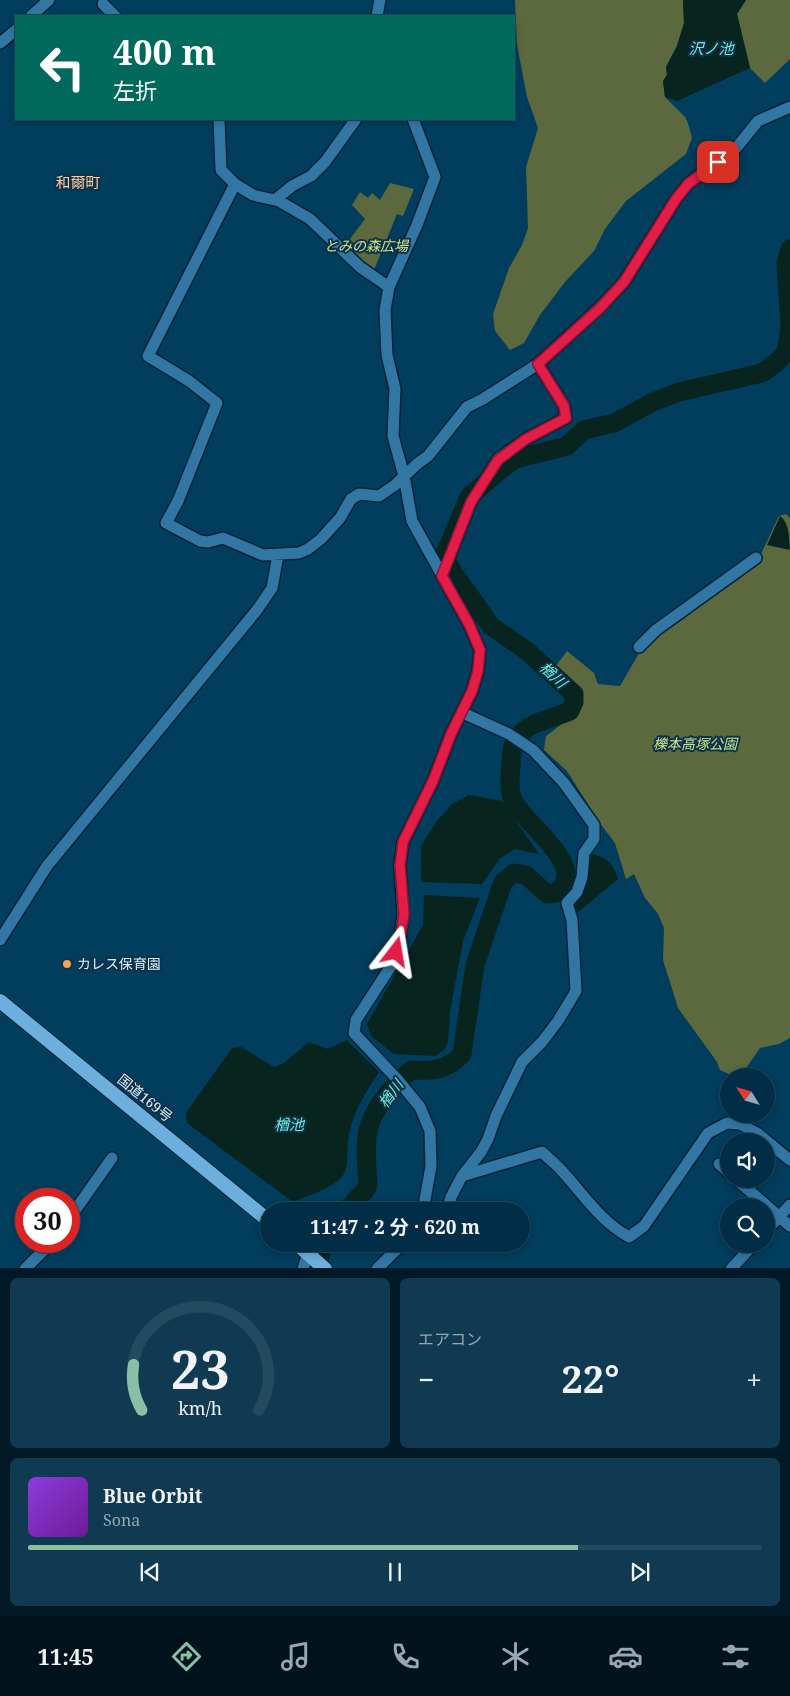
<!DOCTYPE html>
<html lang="ja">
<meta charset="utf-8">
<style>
body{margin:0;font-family:"Noto Serif","Noto Sans JP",serif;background:#0f3a51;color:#f1f3f6;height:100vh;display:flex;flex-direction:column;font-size:19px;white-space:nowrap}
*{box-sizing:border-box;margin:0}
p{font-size:16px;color:#96a8b3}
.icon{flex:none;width:28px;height:28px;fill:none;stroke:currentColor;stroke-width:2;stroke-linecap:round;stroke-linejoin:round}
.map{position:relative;height:1268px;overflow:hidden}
.drawer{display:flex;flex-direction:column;gap:10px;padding:10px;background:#011926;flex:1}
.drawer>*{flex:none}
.hud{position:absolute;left:15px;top:15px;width:500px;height:105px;border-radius:0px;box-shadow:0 2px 8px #0003,0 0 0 1px #234a5f;background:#00695c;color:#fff;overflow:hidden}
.needle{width:32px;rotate:307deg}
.buttons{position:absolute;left:720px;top:1068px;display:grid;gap:10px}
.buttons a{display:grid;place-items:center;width:55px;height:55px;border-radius:50%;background:#012e46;box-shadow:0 2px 8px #0003,0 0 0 1px #234a5f;font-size:25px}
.speed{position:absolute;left:15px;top:1188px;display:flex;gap:10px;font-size:25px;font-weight:700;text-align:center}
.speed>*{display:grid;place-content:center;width:65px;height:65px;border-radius:50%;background:#012e46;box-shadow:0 2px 8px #0003,0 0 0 1px #234a5f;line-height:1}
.speed .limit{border:8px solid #d22;background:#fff;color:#111}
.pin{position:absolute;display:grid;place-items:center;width:42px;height:42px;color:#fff;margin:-21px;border-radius:10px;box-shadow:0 2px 8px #0006}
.me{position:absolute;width:55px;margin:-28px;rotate:14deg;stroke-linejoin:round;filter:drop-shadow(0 0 4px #0008)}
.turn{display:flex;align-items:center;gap:18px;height:105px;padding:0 15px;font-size:22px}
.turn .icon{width:65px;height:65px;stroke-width:2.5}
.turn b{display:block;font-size:35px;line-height:42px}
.big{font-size:38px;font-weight:700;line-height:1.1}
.drawer .widget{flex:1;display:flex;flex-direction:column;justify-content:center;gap:8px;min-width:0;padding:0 18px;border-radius:8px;background:#0f3a51}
.drawer .dial{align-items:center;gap:0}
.dial svg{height:130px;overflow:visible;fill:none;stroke:#234a5f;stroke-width:7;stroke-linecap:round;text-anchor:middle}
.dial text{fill:#f1f3f6;stroke:none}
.song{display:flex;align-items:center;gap:15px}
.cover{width:60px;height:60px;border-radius:8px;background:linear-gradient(135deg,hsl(270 70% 55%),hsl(280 70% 35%))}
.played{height:5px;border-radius:2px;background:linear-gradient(90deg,#8abfa5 75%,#234a5f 75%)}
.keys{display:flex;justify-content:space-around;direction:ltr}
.heat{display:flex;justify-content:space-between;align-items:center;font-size:28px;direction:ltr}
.drawer .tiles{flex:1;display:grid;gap:10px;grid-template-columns:1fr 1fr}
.widget:last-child{grid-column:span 2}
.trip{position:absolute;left:260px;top:1202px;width:270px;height:50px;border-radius:25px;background:#012e46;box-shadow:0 2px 8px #0003,0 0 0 1px #234a5f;font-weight:700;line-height:50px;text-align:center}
.dock{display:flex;height:80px;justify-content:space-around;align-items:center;background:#00121c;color:#96a8b3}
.dock .icon{width:35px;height:35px}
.dock .on{color:#8abfa5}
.dock b{font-size:22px;color:#f1f3f6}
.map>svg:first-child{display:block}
.green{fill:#5c683d}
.water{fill:#08241f}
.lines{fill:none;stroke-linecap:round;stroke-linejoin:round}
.river{stroke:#08241f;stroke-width:19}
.minor-casing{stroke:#002339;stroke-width:14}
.trunk-casing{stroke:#002339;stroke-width:16}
.minor{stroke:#3277a4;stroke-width:11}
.trunk{stroke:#6caedc;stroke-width:14}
.route-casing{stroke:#92132f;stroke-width:12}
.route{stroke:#e11d48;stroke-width:9}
.poi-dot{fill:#f9a04d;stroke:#0d3249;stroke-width:2}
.labels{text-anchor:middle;stroke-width:4;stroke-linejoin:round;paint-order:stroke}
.park-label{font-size:14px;font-style:italic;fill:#cce38a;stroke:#0d3249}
.poi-label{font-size:14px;fill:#daeefd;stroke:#0d3249;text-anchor:start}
.street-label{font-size:14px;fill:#daeefd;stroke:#0d3249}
.water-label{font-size:15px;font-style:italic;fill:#6fecd7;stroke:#0d3249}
.neighbourhood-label{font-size:15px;fill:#ffcca2;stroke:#0d3249}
</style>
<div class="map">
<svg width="790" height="1269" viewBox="0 0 790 1269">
<rect width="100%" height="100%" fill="#013d5d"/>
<!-- green -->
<path class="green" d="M515 0H683L684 23 677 46 666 67 667 75 663 81 665 97 685 117 688 123 692 138 686 154 626 201 605 229 594 251 565 282 540 315 524 343 510 350 495 331 493 314 509 268 522 245 528 228 526 167 538 128 527 97 517 45Z
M746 0H790V59L765 83 750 68 737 14Z
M390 183 414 189 403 216 397 214 372 275 343 248 365 219 352 205 360 192 368 198 372 193 380 200Z
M786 514 790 518V1038L779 1044 760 1048 742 1074 733 1076 720 1070 717 1062 678 1008 663 960 664 928 658 914 645 898 634 874 626 879 615 843 599 822 567 771 544 750 546 736 576 713 578 687 555 667 567 651 594 673 598 684 620 686 642 648 760 556 779 516Z"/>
<!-- water -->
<path class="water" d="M683 0H746L737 14 750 68 677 101 665 97 663 81 667 75 666 67 677 46 684 23Z
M780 516C790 523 789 539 790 550L767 545Z
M469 795 502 801 539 854 515 849 500 858 482 884 421 882V846L436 822 453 803Z
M590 854C607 856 613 864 618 879L577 913 575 905C588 891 588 872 590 854Z
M424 895 480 898 463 941 450 1012 448 1042 444 1050 435 1056 394 1054 371 1036 367 1024 423 925Z
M347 1040 379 1072C366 1092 353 1111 349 1135 346 1148 350 1167 342 1177 332 1188 307 1196 293 1202L187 1123 186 1113 232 1048 241 1047 274 1067 284 1063 309 1042 328 1049Z"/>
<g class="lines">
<!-- river -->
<path class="river" d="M346 1211 367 1188 368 1184C367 1168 365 1152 367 1137 369 1112 393 1085 411 1070 433 1071 446 1071 462 1054L475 965 503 882 514 873 526 875 547 894 556 893C559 889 564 885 565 881 573 857 525 822 514 802 508 792 510 776 511 764 512 752 511 742 521 733 534 721 554 718 570 711L574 702V694L527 651 491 626 452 571 444 556 469 497 501 469 515 459 567 446 584 430 614 423 653 402 679 392 762 373 777 362 786 352 789 335 790 324 786 265 790 249
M318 1269 322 1244"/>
<defs>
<path id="minor" d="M103 4 115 16
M31 16 49 0
M377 16 380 0
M0 43 16 30
M219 119 221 170 235 184 253 195 279 201 310 219 360 267 389 287
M413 119 435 177 417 225 389 287 385 310 387 355 395 389 393 436 404 476 412 521 469 624 480 650 478 671 472 691 451 734 433 781 403 842 400 865 403 914 400 938 391 966 356 1020 354 1033 397 1079 420 1107 430 1131 431 1166 423 1211
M235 184 148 356 189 381 217 403 178 501 166 523 200 541 208 542 223 538 263 555 299 553 308 549 321 539 340 518 351 499 359 494 379 496 395 485 417 464 428 456 467 407 483 399 538 364
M275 200 292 186 311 176 325 162 356 119
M442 576 471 502 498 459 526 439 566 418 564 405 538 364 599 308 624 282 676 199 688 184 737 147 758 121 790 107
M639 647 656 630 756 558
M0 940 47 866 257 610 272 588 278 555
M719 1164 729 1173
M462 1176 542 1152C548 1158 556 1164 562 1171 584 1195 600 1221 629 1237L644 1226 708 1133 727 1123 740 1124 757 1133 790 1160
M736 1179 790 1226
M447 1211 451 1197 462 1176 481 1152 488 1139 496 1116 522 1062 542 1042 558 1021 576 991 572 920 567 903 577 892 582 877 584 853 594 839V825L564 783 533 750 509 734 463 713
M69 1219 112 1158
M766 1231 790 1205
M25 1269 53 1241
M303 1269 308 1253
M377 1269 402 1244
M731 1269 754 1244"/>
<path id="trunk" d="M0 1001 269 1221
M297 1244 325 1269"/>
</defs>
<!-- minor casing -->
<use href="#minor" class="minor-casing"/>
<!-- trunk casing -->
<use href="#trunk" class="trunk-casing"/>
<!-- minor -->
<use href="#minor" class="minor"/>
<!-- trunk -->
<use href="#trunk" class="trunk"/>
</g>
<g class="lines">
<defs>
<path id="route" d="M396 952 400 938 404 914 400 865 403 842 433 781 451 734 472 691 478 671 480 650 469 624 442 576 471 502 498 460 526 439 566 418 564 406 538 364 600 308 624 282 676 199 688 184 718 162"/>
</defs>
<!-- route casing -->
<use href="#route" class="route-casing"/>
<!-- route -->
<use href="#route" class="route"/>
</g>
<!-- markers -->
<circle class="poi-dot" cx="67" cy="964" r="5"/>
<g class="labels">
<!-- park labels -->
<g class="park-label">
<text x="366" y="251">とみの森広場</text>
<text x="695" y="749">櫟本高塚公園</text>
</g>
<!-- poi labels -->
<g class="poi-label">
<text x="77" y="969">カレス保育園</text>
</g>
<!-- street labels -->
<g class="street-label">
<text transform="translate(145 1098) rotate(39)" y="5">国道169号</text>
</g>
<!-- water labels -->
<g class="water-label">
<text x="711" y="54">沢ノ池</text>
<text transform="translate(553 675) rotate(43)" y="5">楢川</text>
<text transform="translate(391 1094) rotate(-53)" y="5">楢川</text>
<text x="289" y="1130">楢池</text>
</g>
<!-- neighbourhood labels -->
<g class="neighbourhood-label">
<text x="78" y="188">和爾町</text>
</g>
</g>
</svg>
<div class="buttons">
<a><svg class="needle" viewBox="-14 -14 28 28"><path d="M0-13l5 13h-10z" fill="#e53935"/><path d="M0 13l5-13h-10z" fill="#96a8b3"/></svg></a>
<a><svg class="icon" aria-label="sound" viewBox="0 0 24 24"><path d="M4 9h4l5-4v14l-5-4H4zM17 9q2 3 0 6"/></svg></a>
<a><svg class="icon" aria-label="search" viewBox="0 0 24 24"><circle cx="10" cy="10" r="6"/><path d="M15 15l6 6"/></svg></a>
</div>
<div class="speed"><div class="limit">30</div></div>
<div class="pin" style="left:718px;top:162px;background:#d93025"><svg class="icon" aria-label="arrive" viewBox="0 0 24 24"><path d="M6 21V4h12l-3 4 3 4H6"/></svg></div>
<svg class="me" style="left:396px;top:952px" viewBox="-20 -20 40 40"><path d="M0-17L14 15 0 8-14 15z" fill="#e11d48" stroke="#fff" stroke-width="4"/></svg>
<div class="trip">11:47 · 2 分 · 620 m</div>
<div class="hud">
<div class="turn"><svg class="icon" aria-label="left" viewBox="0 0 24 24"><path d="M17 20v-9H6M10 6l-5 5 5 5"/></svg><div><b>400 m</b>左折</div></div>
</div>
</div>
<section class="drawer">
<div class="tiles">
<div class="widget dial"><svg viewBox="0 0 100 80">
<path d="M14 69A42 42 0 1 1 86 69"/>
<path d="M14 69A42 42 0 0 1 9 41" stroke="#8abfa5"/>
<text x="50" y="56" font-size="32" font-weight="700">23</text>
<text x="50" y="72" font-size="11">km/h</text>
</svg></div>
<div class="widget"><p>エアコン</p>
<div class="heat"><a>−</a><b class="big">22°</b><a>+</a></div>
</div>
<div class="widget">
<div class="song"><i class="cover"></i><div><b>Blue Orbit</b><p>Sona</p></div></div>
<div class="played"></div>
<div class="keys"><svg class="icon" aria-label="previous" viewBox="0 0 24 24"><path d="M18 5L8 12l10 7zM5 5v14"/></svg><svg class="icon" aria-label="pause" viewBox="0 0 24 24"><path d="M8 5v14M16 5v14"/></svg><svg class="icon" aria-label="next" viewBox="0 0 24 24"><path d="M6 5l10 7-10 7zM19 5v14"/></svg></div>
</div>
</div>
</section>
<nav class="dock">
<b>11:45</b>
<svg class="icon on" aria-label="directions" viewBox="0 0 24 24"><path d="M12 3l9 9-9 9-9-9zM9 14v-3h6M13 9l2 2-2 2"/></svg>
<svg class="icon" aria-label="music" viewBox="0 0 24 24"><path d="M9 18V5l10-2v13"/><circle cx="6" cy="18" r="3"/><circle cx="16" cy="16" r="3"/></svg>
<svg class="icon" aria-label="phone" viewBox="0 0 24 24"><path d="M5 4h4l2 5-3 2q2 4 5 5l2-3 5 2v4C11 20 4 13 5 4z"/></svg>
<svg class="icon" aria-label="climate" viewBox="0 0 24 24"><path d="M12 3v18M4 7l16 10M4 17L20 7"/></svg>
<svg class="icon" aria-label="car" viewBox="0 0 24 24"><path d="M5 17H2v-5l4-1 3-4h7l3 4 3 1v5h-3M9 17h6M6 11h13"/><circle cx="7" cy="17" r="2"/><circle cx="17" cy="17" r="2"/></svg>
<svg class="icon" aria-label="filters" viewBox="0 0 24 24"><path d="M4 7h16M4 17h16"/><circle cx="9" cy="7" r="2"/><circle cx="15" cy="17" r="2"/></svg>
</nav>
